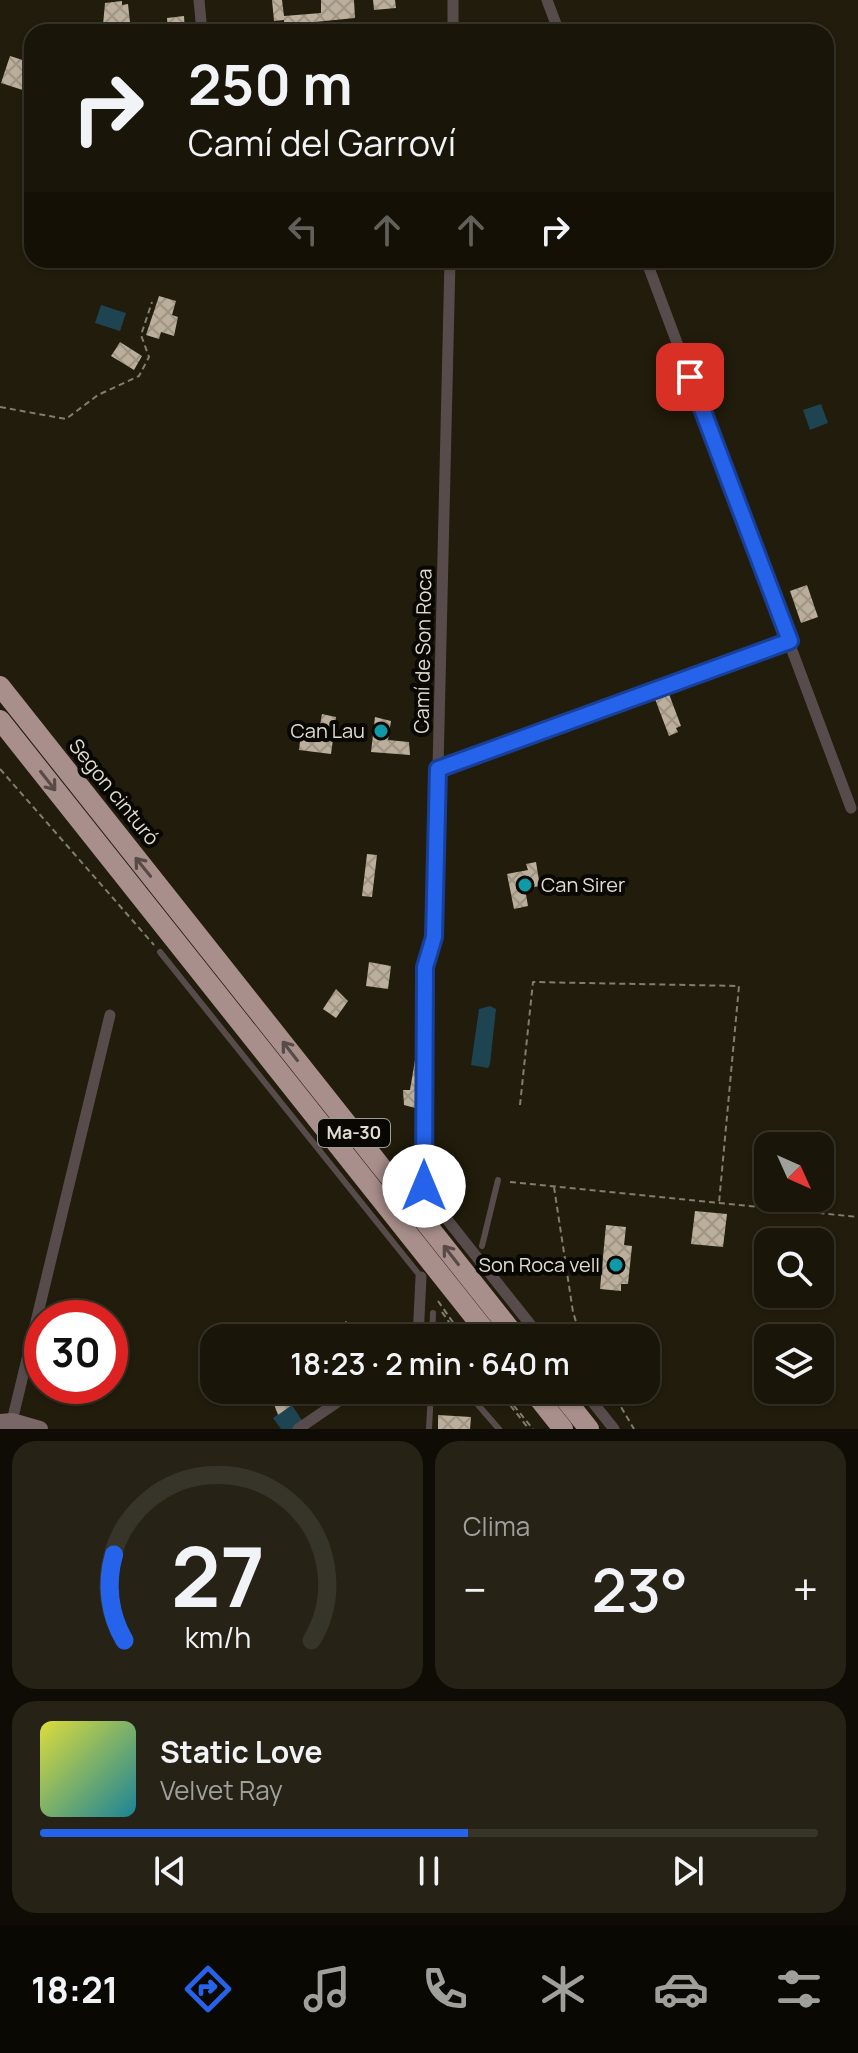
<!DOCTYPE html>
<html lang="es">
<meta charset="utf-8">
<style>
body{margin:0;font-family:Manrope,sans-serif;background:#262216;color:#f1f3f6;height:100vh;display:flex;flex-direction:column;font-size:30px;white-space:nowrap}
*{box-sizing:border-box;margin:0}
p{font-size:26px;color:#9f9f9c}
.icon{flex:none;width:44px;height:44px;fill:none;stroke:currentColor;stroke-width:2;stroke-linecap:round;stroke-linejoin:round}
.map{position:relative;height:1429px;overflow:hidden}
.sheet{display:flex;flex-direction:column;gap:12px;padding:12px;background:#0e0c04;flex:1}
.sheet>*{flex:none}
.banner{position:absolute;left:24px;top:24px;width:810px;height:244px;border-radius:24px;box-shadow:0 2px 6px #0004,0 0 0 2px #373429;background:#191508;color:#f1f3f6;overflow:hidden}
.needle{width:52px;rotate:135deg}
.fabs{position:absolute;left:754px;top:1132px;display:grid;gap:16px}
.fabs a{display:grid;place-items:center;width:80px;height:80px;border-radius:16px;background:#191508;box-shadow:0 2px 6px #0004,0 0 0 2px #373429;font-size:40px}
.speed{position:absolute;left:24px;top:1300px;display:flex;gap:16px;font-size:40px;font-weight:700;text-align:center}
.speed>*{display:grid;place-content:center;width:104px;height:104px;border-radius:50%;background:#191508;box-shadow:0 2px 6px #0004,0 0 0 2px #373429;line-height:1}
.speed .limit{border:12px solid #d22;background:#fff;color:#111}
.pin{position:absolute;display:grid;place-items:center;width:68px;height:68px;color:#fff;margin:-34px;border-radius:16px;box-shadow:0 4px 12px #0006}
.me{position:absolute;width:88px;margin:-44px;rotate:0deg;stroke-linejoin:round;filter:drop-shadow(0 0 6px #0008)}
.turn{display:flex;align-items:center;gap:28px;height:168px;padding:0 32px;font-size:36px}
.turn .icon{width:104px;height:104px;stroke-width:2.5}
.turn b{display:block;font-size:56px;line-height:68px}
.lanes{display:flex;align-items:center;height:76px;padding:0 32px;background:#0003;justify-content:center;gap:40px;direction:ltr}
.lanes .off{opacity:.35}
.big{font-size:60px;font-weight:600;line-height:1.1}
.sheet .widget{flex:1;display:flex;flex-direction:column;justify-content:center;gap:12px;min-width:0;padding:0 28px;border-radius:24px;background:#262216}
.sheet .dial{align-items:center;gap:0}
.dial svg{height:208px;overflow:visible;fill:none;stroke:#373429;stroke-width:7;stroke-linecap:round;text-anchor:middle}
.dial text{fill:#f1f3f6;stroke:none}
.song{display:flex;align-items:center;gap:24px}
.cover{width:96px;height:96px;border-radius:12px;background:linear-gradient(135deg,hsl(60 70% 55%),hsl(190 70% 35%))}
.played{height:8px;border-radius:4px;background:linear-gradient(90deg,#2563eb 55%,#373429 55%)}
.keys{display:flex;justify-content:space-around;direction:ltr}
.heat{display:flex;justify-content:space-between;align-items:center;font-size:44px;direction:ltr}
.sheet .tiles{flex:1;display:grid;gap:12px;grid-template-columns:1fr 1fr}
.widget:last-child{grid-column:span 2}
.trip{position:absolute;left:200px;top:1324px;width:460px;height:80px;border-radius:24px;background:#191508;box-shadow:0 2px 6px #0004,0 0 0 2px #373429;font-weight:600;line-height:80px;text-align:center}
.tabs{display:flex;height:128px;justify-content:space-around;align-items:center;background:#0a0803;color:#9f9f9c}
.tabs .icon{width:56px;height:56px}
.tabs .active{color:#2563eb}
.tabs b{font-size:36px;color:#f1f3f6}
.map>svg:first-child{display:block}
.water{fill:#1e4452}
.building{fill:url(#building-cross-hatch)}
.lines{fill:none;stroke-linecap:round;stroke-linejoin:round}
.path{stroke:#817d6f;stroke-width:2;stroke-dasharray:6 4;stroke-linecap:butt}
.lane{stroke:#574c4b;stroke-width:6}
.street{stroke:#574c4b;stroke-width:11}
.secondary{stroke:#786766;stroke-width:16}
.highway{stroke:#a88f8c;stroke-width:20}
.oneway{stroke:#584b47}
.route-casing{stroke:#184099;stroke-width:20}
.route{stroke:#2563eb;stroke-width:14}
.culture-dot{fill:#0f9aa8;stroke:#090702;stroke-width:3}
.labels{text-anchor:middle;stroke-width:8;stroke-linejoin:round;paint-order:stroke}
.shield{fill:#090702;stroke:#9f9c93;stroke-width:2}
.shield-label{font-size:18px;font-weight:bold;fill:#dfdcd1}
.street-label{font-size:20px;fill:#dfdcd1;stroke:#090702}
.poi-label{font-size:20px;fill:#dfdcd1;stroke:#090702;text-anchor:end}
</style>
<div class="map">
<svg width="858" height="1429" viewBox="0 0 858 1429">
<defs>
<pattern id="building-cross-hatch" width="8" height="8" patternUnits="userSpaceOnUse" patternTransform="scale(2)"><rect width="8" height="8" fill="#bbaf9b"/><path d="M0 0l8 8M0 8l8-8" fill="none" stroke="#9d9484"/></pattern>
</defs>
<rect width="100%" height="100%" fill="#211c0b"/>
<!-- water -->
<path class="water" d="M101 305 126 313 120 331 95 323Z
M821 404 828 423 810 430 803 410Z
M490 1006 496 1009 490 1064 488 1068 471 1065 479 1009Z
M292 1405 303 1422 293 1429H281L273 1418Z"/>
<!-- building -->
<path class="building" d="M272 0H282L284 16 321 13V0H354L355 18 284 25V20L274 21Z
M373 0H395L396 8 374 10Z
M122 1V5L128 4 130 22 103 25 105 3Z
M184 16 185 32H168L167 18Z
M10 56 32 63V93L1 83Z
M159 296 176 301 172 315 178 317 174 336 161 332 159 339 146 335Z
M120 342 142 356 134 370 111 356Z
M807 585 818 617 801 623 790 591Z
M669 694 681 726 676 728 678 732 669 736 655 699Z
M322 714 336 717 331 754 299 750 301 733 318 736Z
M375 717 391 721 388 740 409 742 410 755 371 752Z
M367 854 377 855 372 897 362 896Z
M536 862 540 886 525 889 528 906 514 909 507 874 528 870 526 864Z
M369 962 391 966 388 989 366 986Z
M336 989 348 1001 336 1018 323 1009Z
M416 1054 415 1108 404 1105 403 1090H410Z
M695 1211 727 1214 723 1247 691 1244Z
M606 1225 626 1227 624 1245 632 1246 628 1284H621V1291L600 1289Z
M346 1321 352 1328 359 1323 364 1329 357 1334 360 1338H338L343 1335 337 1328Z
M282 1391 292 1405 278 1415 272 1399Z
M438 1415 471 1417 470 1429H438Z"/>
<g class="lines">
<!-- path -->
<path class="path" d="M0 407 66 419 98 395 139 376 149 357 141 335 152 302
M0 769 154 945
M520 1105 533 982 739 986 719 1203
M510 1182 858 1217
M554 1187 573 1312 581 1338
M438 1301 464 1338
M442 1312 460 1338
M498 1390 529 1429
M501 1390 533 1429
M611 1390 634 1429"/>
<!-- lane -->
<path class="lane" d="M160 952 421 1277
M482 1246 498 1180
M432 1338 433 1313
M465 1390 499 1429
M429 1429 431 1390"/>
<!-- street -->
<path class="street" d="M199 0 202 32
M547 0 559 32
M453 32V0
M450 260 434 937 425 967 423 1182 430 1198 541 1338
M646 260 851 808
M438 769 790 641
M418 1338 421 1277
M583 1390 614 1429
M12 1421 110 1015
M298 1429 355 1390"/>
<!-- secondary -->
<path class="secondary" d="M0 1422 12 1421 40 1429"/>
<!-- highway -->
<path class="highway" d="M0 686 517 1338
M0 720 491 1338
M532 1390 563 1429
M558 1390 589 1429"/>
</g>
<!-- one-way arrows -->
<defs><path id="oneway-shaft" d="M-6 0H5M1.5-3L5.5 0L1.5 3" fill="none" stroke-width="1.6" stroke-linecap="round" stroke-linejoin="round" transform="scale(2)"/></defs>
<g class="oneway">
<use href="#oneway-shaft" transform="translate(48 781) rotate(52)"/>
<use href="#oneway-shaft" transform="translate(143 867) rotate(-129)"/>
<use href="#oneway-shaft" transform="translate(290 1051) rotate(-128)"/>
<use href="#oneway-shaft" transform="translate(451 1255) rotate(-128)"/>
</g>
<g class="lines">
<defs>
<path id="route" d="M424 1186 425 967 434 937 438 769 790 641 690 377"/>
</defs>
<!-- route casing -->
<use href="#route" class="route-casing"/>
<!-- route -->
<use href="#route" class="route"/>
</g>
<!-- markers -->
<g class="culture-dot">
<circle cx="381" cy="731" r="8"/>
<circle cx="525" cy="885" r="8"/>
<circle cx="616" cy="1265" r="8"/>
</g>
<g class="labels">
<!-- shield labels -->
<rect class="shield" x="318" y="1119" width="72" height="28" rx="6"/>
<g class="shield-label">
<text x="354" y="1139">Ma-30</text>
</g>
<!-- street labels -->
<g class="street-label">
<text transform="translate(423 651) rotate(-89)" y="7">Camí de Son Roca</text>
<text transform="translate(114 792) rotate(51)" y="7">Segon cinturó</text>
</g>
<!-- poi labels -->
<g class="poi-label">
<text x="365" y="738">Can Lau</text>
<text x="541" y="892" text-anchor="start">Can Sirer</text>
<text x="600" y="1272">Son Roca vell</text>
</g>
</g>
</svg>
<div class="fabs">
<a><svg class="needle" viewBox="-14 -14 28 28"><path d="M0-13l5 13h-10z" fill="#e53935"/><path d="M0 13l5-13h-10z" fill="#9f9f9c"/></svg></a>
<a><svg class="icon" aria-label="search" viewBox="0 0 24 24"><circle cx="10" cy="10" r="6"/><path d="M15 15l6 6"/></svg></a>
<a><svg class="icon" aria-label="layers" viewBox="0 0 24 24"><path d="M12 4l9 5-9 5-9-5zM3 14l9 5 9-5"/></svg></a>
</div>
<div class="speed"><div class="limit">30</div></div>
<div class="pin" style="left:690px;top:377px;background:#d93025"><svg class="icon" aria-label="arrive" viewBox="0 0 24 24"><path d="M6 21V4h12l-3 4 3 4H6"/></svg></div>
<svg class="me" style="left:424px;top:1186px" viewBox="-20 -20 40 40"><circle r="19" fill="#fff"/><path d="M0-13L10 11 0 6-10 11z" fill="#2563eb"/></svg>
<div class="trip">18:23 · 2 min · 640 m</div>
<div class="banner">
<div class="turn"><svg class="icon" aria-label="right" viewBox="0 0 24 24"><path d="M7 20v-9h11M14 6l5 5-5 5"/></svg><div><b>250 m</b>Camí del Garroví</div></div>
<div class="lanes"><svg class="icon off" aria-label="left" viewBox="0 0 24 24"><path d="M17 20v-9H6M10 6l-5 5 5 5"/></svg><svg class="icon off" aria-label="ahead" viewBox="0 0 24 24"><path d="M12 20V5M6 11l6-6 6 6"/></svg><svg class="icon off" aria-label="ahead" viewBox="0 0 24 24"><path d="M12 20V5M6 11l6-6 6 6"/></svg><svg class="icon" aria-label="right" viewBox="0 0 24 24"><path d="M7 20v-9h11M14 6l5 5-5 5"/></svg></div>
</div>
</div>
<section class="sheet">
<div class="tiles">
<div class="widget dial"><svg viewBox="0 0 100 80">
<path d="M14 69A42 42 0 1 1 86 69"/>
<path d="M14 69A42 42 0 0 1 10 36" stroke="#2563eb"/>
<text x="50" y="56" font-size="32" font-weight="700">27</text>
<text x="50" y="72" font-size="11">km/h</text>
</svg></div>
<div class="widget"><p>Clima</p>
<div class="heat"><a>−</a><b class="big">23°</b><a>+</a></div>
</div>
<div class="widget">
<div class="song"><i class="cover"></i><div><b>Static Love</b><p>Velvet Ray</p></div></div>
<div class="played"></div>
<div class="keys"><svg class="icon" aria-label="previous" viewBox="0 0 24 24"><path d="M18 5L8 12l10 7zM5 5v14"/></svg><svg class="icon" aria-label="pause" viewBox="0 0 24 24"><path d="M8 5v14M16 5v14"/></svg><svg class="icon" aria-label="next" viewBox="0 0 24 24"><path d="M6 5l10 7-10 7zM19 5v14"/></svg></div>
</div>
</div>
</section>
<nav class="tabs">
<b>18:21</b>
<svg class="icon active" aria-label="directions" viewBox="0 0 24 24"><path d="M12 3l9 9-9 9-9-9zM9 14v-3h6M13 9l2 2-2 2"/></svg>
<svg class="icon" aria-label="music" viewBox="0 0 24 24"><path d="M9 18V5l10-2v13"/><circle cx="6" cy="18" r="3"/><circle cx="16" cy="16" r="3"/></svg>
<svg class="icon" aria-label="phone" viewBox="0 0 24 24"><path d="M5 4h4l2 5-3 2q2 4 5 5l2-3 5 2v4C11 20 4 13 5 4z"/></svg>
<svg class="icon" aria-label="climate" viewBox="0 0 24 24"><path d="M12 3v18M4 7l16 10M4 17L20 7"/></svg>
<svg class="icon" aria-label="car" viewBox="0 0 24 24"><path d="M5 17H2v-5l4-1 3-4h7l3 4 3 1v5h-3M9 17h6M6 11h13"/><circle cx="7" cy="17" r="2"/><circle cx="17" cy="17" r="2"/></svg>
<svg class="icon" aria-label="filters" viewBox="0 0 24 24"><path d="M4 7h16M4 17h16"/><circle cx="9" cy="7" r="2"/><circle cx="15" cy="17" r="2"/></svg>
</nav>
